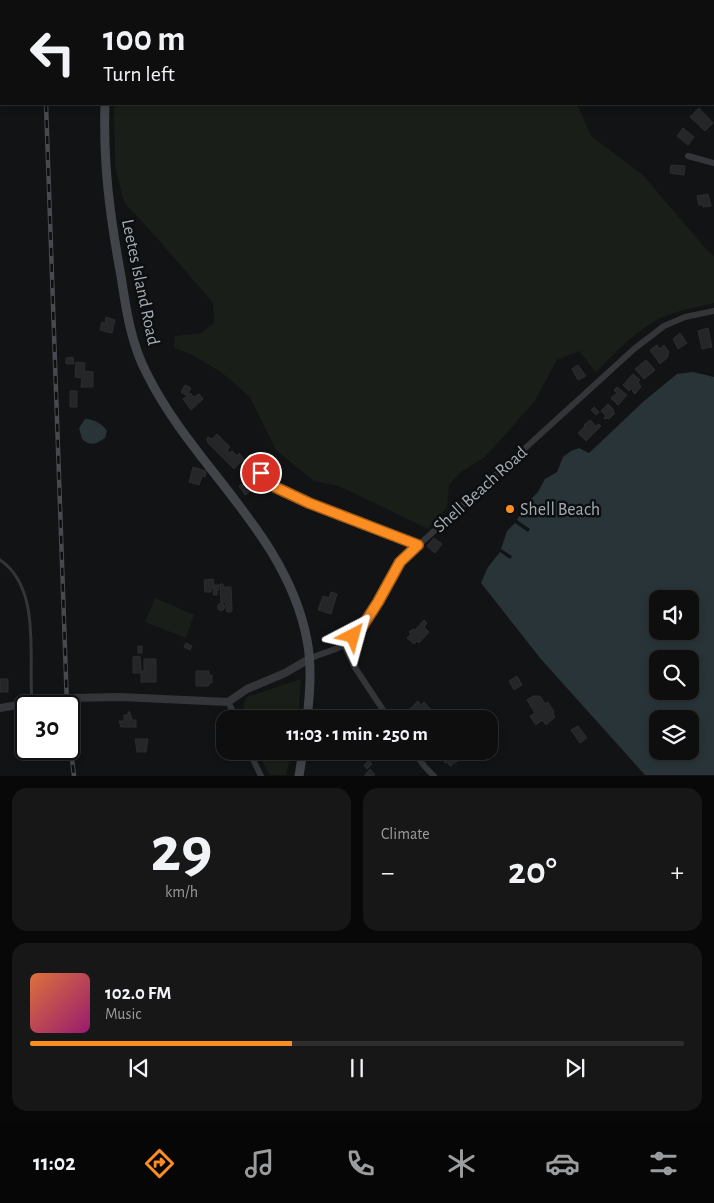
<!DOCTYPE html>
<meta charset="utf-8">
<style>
body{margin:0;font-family:"Alegreya Sans",sans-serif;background:#171718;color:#f1f3f6;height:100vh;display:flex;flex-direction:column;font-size:19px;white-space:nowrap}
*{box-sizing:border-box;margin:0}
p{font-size:16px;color:#9b9c9e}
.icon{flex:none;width:28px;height:28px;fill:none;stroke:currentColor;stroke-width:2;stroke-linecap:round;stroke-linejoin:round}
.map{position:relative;height:776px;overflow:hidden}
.side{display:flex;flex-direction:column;gap:12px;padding:12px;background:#080808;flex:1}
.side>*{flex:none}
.top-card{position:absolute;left:0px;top:0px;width:715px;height:105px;box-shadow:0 2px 8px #0003,0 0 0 1px #2e2e2f;background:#0e0e0f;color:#f1f3f6;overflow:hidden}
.fabs{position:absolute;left:649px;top:590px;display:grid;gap:10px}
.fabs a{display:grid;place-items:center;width:50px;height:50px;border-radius:10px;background:#0e0e0f;box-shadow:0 2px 8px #0003,0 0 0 1px #2e2e2f;font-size:25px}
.speed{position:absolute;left:15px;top:695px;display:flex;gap:10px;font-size:25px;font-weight:700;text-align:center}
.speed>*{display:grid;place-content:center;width:65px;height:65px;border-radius:50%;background:#0e0e0f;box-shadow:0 2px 8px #0003,0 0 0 1px #2e2e2f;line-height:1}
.speed .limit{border:2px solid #111;border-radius:8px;background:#fff;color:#111}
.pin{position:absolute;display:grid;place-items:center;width:42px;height:42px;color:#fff;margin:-21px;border:2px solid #fff;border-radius:50%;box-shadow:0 1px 5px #0007}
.me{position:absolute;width:55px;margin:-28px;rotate:39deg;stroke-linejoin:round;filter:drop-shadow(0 0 4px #0008)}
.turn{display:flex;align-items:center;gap:18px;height:105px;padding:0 20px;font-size:22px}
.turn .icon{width:65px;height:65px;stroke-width:2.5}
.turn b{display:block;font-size:35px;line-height:42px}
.big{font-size:38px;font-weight:700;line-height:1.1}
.side .card{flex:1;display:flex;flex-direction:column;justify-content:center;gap:8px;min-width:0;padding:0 18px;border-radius:15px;background:#171718}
.side .dial{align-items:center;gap:0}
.dial b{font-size:65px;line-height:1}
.song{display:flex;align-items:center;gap:15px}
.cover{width:60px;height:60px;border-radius:8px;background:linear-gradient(135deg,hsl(20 70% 55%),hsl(320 70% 35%))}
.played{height:5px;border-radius:2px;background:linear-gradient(90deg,#fc8d23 40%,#2e2e2f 40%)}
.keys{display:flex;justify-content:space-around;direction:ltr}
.heat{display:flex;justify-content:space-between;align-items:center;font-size:28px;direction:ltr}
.side .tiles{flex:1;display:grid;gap:12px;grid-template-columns:1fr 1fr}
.card:last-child{grid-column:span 2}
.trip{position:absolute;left:216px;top:710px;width:282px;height:50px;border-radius:15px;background:#0e0e0f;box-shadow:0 2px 8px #0003,0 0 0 1px #2e2e2f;font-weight:700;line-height:50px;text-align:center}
.tab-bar{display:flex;height:80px;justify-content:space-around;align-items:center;background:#060606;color:#9b9c9e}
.tab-bar .icon{width:35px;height:35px}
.tab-bar .active{color:#fc8d23}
.tab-bar b{font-size:22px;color:#f1f3f6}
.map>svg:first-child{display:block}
.green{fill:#191f18}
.water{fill:#283438;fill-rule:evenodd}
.building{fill:#252628;stroke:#2c2d30}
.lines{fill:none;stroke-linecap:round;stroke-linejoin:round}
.service{stroke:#333539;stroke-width:3}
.minor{stroke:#333539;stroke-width:6}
.tertiary{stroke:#333539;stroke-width:8}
.secondary{stroke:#414549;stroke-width:9}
.rail-casing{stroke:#464a4e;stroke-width:4.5}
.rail{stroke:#0d0e0f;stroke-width:2.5;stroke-dasharray:8;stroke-linecap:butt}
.tertiary-bridge{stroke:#333539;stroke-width:8}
.route-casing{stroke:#a45c17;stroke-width:12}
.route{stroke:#fc8d23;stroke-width:9}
.poi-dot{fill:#fc8d23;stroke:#0d0e0f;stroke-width:2}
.labels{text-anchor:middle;stroke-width:5;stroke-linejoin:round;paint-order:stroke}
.street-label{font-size:18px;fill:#a3acb5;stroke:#0d0e0f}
.poi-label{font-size:18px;fill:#a3acb5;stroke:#0d0e0f;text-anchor:start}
</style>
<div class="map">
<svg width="714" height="776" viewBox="0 0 714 776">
<rect width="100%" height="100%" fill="#121314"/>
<!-- green -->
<path class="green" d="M120 0H322L324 1H120Z
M114 104H577L591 136 643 175 706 249 714 256V303C694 308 672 311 655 321 632 334 614 354 596 372L579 351 557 360 534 402 485 457 461 472 449 485 447 507 428 529 339 486 314 481 276 450 250 397 221 372 190 354 174 348 175 336 202 333 214 322 213 303 157 238 124 202 115 166Z
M155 598 194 615 186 638 145 622Z
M301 679 298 719H246C243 710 242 705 247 697Z
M256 751H292L286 775H270Z"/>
<!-- water -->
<path class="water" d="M693 372 714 377V775H645L540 658 481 583 488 567 500 552 510 559 512 556 501 549 507 531 515 523 528 532 530 529 517 520 524 506 538 492 545 479 557 472 563 457 571 451 579 448 589 453 644 401 677 374ZM658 599H690V631H658ZM658 659H690V691H658ZM658 719H690V751H658Z
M85 419C94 419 103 424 107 431L105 438C96 444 91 447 82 439L79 428Z"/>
<!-- building -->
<path class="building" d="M699 108 713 123 705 131 690 117Z
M683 128 694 137 688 145 677 136Z
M671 165 685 166 684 175 670 173Z
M708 194 711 206 703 207V205H699L697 196Z
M106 317 115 320 112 333 100 330 102 322 105 323Z
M708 328 712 347 702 349 698 331Z
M680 333 687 343 678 349 673 339Z
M657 345 660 349 664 345 669 352 667 358 660 364 650 350Z
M73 357 74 364H66V358Z
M646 360 655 370 644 379 635 369Z
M76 362 85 363 84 371 93 372V387H81L82 378 75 377Z
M578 365 586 376 578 380 572 369Z
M633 374 640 380 638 382 641 387 635 394 632 391 634 390 632 388 629 391 623 385Z
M185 385 191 388 187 395 190 393 194 397 199 394 203 399 191 410 183 399 187 396 181 392Z
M617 387 627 395 618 405 611 398 617 393 614 390Z
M70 391H77V407H70Z
M608 404 614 410 612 411 615 413 609 419 607 418 605 419 604 418 606 416 601 411Z
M594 407 599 412 596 415 591 410Z
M590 420 596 426 599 424 601 426 586 441 578 433 585 426 584 425Z
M217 434 230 447 227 450 230 453 232 451 237 456 239 453 244 459 234 469 208 443 207 439 208 437 212 439Z
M258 458 264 462 262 467 255 464Z
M193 467 206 471 205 477 202 476 199 485 189 482Z
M249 479 255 488 245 495 239 486Z
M434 538 442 544 435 553 427 546Z
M213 579 214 585H219V590L217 591V595H213L214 587 211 589V592H205L204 580Z
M220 584H223V587H231L232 610 231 612H227L225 602 221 603Z
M331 592 337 594 331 614 318 610 323 596 329 598Z
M217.5 607a3.5 3.5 0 1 1 7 0a3.5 3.5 0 1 1-7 0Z
M424 620 427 623 424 627 429 632 419 643 417 641 414 644 407 638 411 634 409 632 413 629 415 630Z
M186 643 192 646 190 650 184 647Z
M138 646H142V653H138Z
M140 656 141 671H144V659H156V682H141V673H133V657Z
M196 671H209V675H212V683H209V686H196Z
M517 676 522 685 514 690 509 681Z
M0 679H8V692H0Z
M533 696H540L545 704 548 702 551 707 549 709 551 707 554 711 553 714 555 717 546 725 542 720 536 725 530 716 535 713 527 700Z
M418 701 421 705 424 702 433 712 432 717 434 719H414L407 712Z
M128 712H130L132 720H136V727H121L119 721H124V715H128Z
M578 726 587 738 580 743 571 730Z
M135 739H148L146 752H137Z
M437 751H454L458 761 450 766 447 762 445 763 441 755 440 756Z
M369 760 372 764 367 769 364 765Z
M370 769 375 775 364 776Z"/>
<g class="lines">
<!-- service -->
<path class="service" d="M261 473 275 487 309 503 417 544
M0 560C42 588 28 659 32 702"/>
<!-- minor -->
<path class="minor" d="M653 0 654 1
M688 156 714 163
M344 645 354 666 389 719
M309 659C320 654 332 651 342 646 365 633 388 585 400 562L634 349 664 326 685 317 714 311
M228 702 237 719
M249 751 261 776
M413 751 425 767 434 776"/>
<!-- tertiary -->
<path class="tertiary" d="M72 698 120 697 228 702 247 689 285 673 309 659
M0 708 52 699"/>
<!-- secondary -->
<path class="secondary" d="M111 1V0
M105 104C103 164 110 217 121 276 126 309 131 344 147 374 193 467 287 534 307 640 312 666 310 692 307 719
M299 776 303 751"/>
<defs>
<path id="rail" d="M40 0V1
M46 104 67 706
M69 733 74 776"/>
</defs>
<!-- rail casing -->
<use href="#rail" class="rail-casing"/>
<!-- rail -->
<use href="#rail" class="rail"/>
<!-- tertiary-bridge -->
<path class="tertiary-bridge" d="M52 699 72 698"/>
</g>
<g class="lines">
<defs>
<path id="route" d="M261 473 275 487 309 503 418 545 400 562 378 602 362 627 353 636"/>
</defs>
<!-- route casing -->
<use href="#route" class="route-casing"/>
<!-- route -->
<use href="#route" class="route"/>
</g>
<!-- markers -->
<circle class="poi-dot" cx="510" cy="509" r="5"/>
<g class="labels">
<!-- street labels -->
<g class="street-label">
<text transform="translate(141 282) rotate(78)" y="6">Leetes Island Road</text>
<text transform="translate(480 489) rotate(-42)" y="6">Shell Beach Road</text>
</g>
<!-- poi labels -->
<g class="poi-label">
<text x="520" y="515">Shell Beach</text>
</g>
</g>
</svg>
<div class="fabs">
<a><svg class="icon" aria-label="sound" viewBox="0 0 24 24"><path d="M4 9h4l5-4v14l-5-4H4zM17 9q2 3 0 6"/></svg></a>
<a><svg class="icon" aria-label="search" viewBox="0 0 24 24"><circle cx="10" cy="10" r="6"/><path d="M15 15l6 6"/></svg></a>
<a><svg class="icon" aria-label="layers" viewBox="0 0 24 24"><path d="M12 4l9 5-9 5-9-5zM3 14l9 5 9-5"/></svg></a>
</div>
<div class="speed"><div class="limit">30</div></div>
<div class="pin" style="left:261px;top:473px;background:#d93025"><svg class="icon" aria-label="arrive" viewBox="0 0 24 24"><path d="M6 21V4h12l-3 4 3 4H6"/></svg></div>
<svg class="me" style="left:353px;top:636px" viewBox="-20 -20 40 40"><path d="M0-17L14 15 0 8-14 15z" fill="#fc8d23" stroke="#fff" stroke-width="4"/></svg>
<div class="trip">11:03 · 1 min · 250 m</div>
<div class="top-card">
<div class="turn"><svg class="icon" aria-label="left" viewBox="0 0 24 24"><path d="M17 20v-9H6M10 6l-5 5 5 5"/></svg><div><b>100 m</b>Turn left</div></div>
</div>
</div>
<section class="side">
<div class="tiles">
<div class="card dial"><b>29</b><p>km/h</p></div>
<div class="card"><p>Climate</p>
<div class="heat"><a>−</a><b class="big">20°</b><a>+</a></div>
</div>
<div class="card">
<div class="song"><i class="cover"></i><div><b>102.0 FM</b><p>Music</p></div></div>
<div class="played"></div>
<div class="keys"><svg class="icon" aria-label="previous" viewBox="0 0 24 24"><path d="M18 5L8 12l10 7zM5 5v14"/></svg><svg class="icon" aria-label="pause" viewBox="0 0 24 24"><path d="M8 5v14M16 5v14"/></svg><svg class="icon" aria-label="next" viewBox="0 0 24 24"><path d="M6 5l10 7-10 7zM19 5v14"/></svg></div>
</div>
</div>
</section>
<nav class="tab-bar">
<b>11:02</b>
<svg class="icon active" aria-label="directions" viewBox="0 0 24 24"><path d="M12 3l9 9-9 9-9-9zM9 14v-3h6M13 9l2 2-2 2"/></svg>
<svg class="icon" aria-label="music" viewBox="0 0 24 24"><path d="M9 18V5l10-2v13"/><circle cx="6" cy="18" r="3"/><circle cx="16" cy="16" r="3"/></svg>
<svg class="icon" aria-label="phone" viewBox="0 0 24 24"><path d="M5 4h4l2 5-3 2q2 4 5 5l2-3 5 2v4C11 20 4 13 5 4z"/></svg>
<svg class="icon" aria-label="climate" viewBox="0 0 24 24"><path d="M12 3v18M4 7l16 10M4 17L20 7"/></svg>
<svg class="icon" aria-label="car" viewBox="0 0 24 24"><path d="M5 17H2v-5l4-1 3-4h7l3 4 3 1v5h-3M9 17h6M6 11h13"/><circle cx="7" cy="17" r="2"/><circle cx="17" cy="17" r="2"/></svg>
<svg class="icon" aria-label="filters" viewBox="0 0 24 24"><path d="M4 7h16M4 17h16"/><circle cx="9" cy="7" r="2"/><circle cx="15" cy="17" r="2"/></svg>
</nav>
